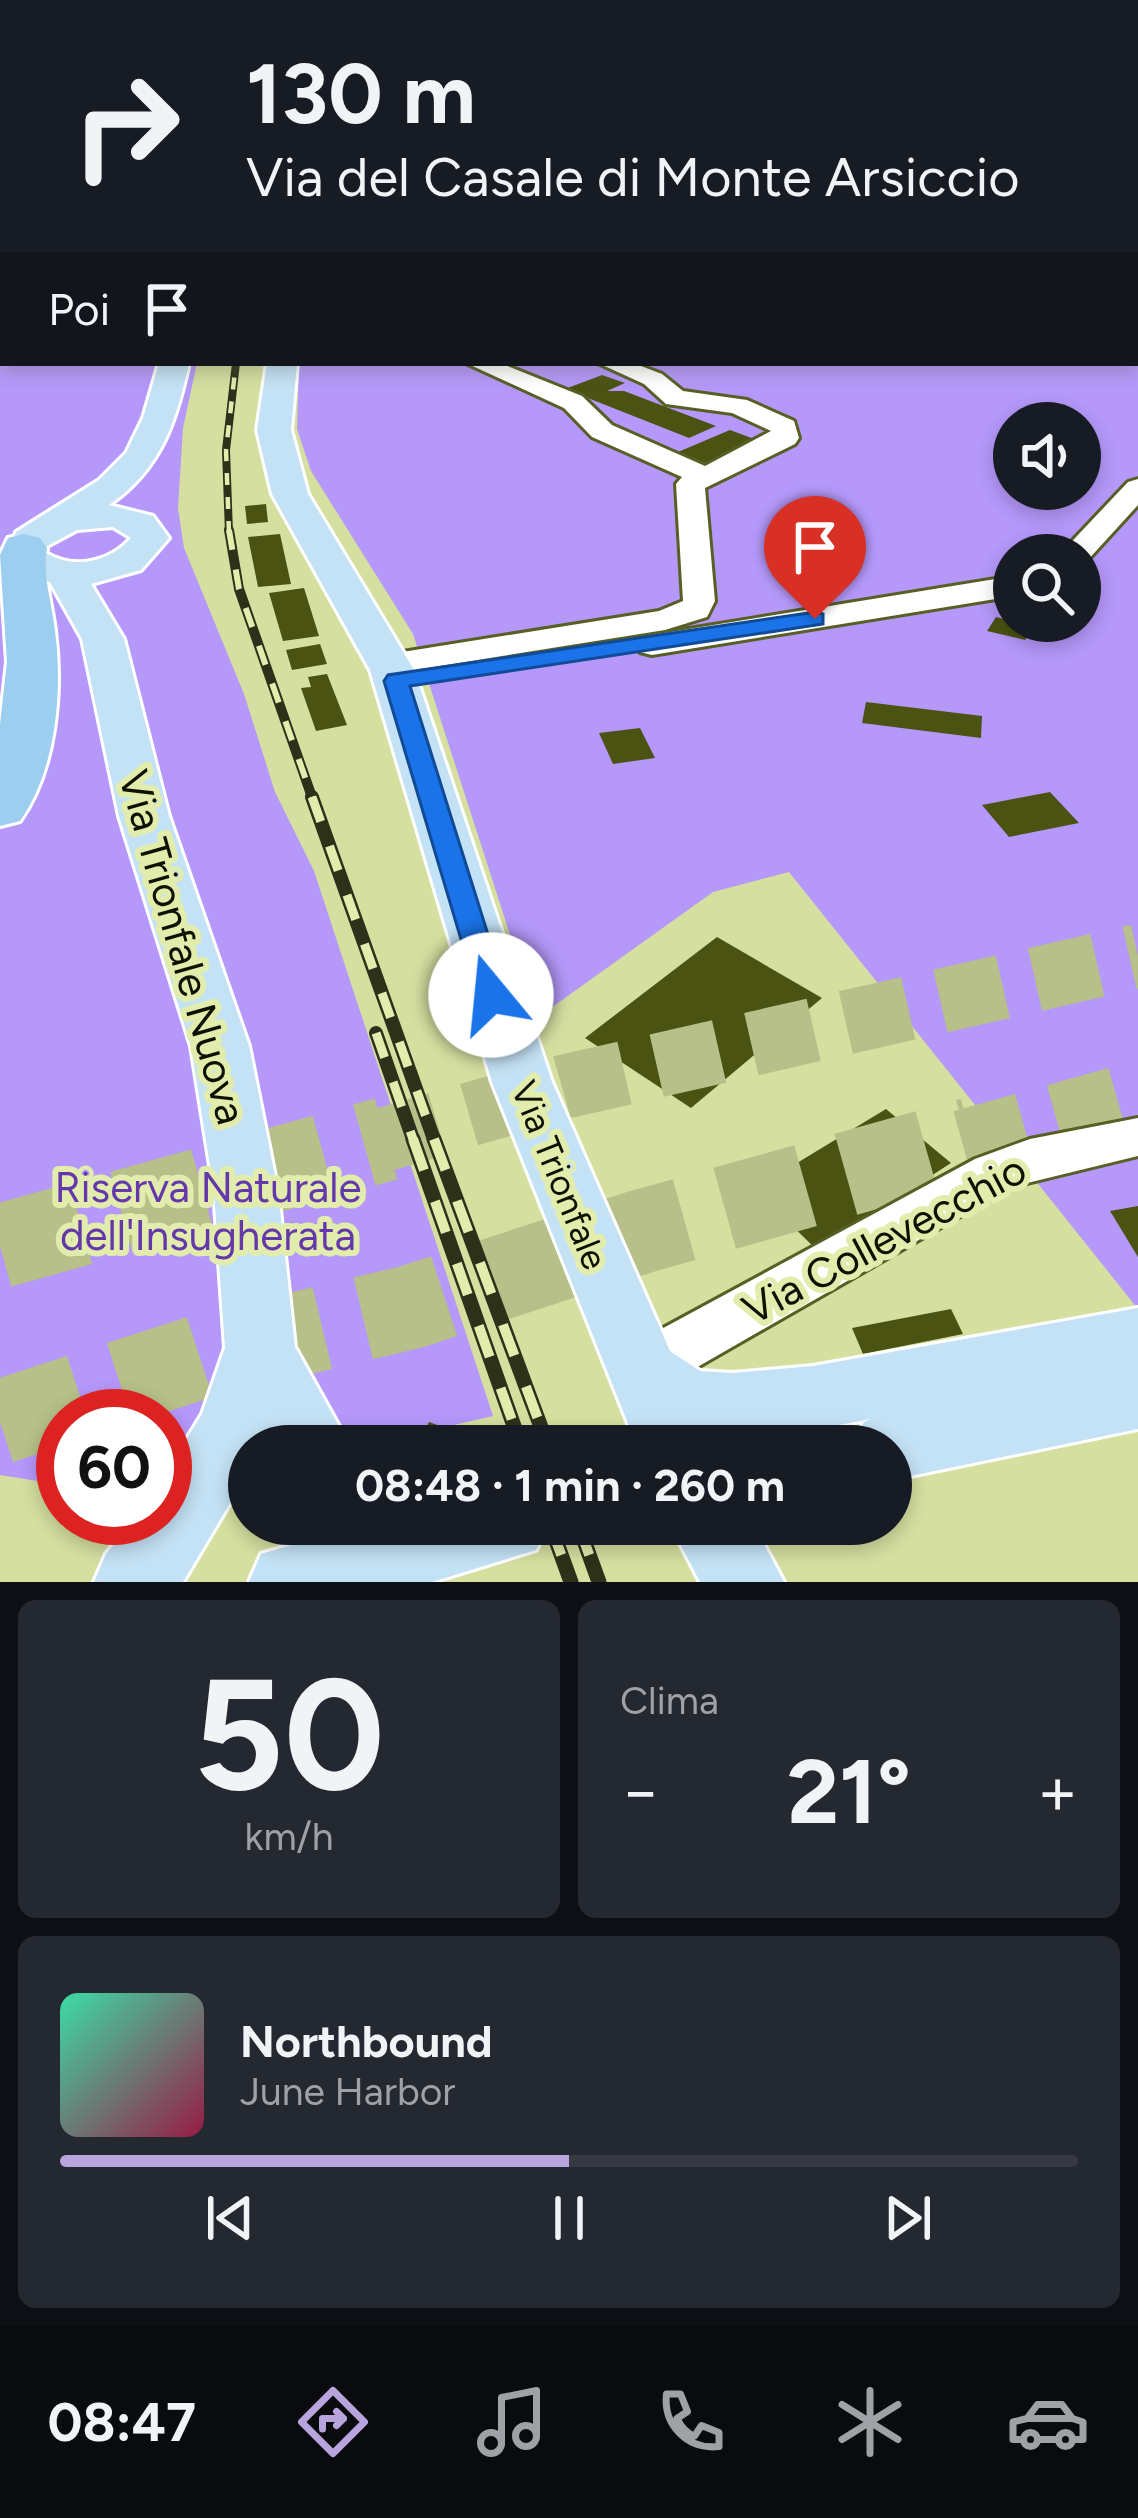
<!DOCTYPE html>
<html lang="it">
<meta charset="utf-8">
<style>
body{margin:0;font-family:Figtree,sans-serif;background:#242831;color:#f1f3f6;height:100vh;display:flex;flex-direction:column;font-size:45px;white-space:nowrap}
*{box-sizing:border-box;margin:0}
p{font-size:39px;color:#9ea1a6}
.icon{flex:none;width:66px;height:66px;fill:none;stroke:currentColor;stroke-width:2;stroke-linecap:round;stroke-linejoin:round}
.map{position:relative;height:1582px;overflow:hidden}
.drawer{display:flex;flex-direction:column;gap:18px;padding:18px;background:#0d0f14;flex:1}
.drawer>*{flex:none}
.guide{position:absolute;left:0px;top:0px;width:1140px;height:366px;box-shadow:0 6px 18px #0003;background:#171b24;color:#f1f3f6;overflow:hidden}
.tools{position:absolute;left:993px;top:402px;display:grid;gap:24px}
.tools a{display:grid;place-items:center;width:108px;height:108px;border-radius:50%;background:#171b24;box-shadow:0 6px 18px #0003;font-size:60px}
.speed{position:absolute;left:36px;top:1389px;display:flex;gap:24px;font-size:60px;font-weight:700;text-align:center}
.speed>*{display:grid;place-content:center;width:156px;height:156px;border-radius:50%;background:#171b24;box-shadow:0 6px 18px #0003;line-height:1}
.speed .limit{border:18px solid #d22;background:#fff;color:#111}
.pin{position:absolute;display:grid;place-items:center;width:102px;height:102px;color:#fff;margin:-123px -51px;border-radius:50% 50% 50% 0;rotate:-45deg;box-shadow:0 0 12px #0007}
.pin .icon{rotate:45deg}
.me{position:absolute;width:132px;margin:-66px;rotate:343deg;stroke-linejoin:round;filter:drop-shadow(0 0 9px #0008)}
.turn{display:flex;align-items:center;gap:42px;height:252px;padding:0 48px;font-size:54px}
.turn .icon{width:156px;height:156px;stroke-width:2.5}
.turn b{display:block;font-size:84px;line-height:102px}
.then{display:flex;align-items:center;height:114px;padding:0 48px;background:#0003;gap:24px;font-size:45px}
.big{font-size:90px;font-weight:700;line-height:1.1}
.drawer .widget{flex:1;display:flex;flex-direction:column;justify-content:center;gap:18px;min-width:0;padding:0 42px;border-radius:18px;background:#242831}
.drawer .dial{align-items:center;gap:0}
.dial b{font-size:156px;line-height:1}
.song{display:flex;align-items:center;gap:36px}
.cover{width:144px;height:144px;border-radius:18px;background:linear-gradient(135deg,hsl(160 70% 55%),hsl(340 70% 35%))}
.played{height:12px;border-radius:6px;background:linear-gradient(90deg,#b8a5dd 50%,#363941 50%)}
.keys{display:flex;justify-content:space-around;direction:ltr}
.heat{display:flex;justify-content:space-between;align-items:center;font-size:66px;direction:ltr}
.drawer .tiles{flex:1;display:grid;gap:18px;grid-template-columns:1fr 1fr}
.widget:last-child{grid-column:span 2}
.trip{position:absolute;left:228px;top:1425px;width:684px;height:120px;border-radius:60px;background:#171b24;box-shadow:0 6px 18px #0003;font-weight:700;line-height:120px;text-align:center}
.dock{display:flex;height:192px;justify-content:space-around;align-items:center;background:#090b0e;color:#9ea1a6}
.dock .icon{width:84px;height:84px}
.dock .current{color:#b8a5dd}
.dock b{font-size:54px;color:#f1f3f6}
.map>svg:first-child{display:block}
.green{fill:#b598fa;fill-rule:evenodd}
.building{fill:#4b5312}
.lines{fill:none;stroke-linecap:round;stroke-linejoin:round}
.highway-tunnel-far1{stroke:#b6c088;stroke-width:64;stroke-dasharray:64 33;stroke-linecap:butt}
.highway-tunnel{stroke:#b6c088;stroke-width:84;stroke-dasharray:84 42;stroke-linecap:butt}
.minor-casing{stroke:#575f24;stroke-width:6}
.major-casing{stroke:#fff;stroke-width:6}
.highway-casing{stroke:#fff;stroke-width:6}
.minor{fill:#fff;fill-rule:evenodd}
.major{fill:#c4e2f5;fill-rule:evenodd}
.highway{fill:#9ccfef;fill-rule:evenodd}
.rail-far3-casing{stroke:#2d3119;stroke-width:8}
.rail-far2-casing{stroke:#2d3119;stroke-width:10}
.rail-far1-casing{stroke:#2d3119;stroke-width:14}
.rail-casing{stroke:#2d3119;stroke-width:15}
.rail-far3{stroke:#e1ecad;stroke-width:4.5;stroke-dasharray:12;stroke-linecap:butt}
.rail-far2{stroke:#e1ecad;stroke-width:6;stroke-dasharray:20;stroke-linecap:butt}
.rail-far1{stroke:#e1ecad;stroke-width:9;stroke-dasharray:26;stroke-linecap:butt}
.rail{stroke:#e1ecad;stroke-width:10;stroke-dasharray:33;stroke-linecap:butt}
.route{fill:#1a73e8;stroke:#114b97;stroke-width:3}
.labels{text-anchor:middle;stroke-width:12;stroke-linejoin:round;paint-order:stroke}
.street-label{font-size:36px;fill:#0e1100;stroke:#e1ecad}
.near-street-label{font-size:42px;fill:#0e1100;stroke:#e1ecad}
.near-park-label{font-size:42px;fill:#6438aa;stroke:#e1ecad}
</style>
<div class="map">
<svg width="1138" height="1582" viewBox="0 0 1138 1582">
<rect width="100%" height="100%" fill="#d4dfa0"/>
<!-- green -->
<path class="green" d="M1138 198V1309L789 872 713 892 537 1018 413 634 311 471 297 429 299 363H1137ZM1014 423H1080V489H1014ZM1014 555H1080V621H1014Z
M0 204 3 363H197L183 428 178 508 184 548 244 694 275 792 314 871 493 1416 406 1436 357 1432 274 1437 165 1463V1416H63V1485L0 1475Z"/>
<!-- building -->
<path class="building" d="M602 375 625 383 607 391H624L716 426 689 438 565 389Z
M730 430 757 440 705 463 678 452Z
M266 504 268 522 247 524 245 506Z
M280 534 291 584 258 587 248 537Z
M304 588 319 636 283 641 269 593Z
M996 617 1034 627 1025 640 987 631Z
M320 644 327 664 292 670 286 650Z
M327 674 347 725 316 731 301 688 311 687 308 677Z
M866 702 982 716 981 738 862 723Z
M640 728 655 758 613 764 599 733Z
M1050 792 1079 823 1009 837 982 805Z
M717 937 822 998 691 1108 585 1038Z
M886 1109 951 1163 817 1250 754 1189Z
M1138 1206V1257L1110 1211Z
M951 1309 963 1334 863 1354 852 1328Z
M429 1422 470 1437 466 1446H416Z"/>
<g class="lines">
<!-- highway-tunnel-far1 -->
<path class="highway-tunnel-far1" d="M376 1142 563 1087 1138 956
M962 1142 1138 1093"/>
<!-- highway-tunnel -->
<path class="highway-tunnel" d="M0 1246 386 1139
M0 1422 200 1357 411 1307 640 1232 972 1139"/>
<defs>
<path id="minor" d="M1137 165H1138V171H1137Z
M0 197H3V209H0Z
M466 363H500L582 396 612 425 705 466 771 431 732 413 666 404 644 384 598 363H633L662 374 683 391 747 400 794 421 799 438 795 444 705 488 715 601 707 617 665 630 390 674 378 671 373 664 378 657 390 654 659 611 683 601 676 484 682 477 592 437 564 408Z
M1138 479V505L1086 562 1080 563V555H1059L1128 482Z
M1014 576V596L652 655 640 652 635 645 640 638 652 635Z
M1138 1118V1156L1011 1187 661 1388 640 1395 619 1388 611 1370 619 1352 975 1159 1030 1139Z"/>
<path id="major" d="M159 363H189C176 422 161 469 109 505L153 516 169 538 141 570 91 584 124 639 169 816 249 1046 278 1191 295 1347 350 1446H272L267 1437 263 1446H249V1471L183 1582H94L106 1554 136 1518H165V1474L202 1414 225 1348 214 1191 191 1046 119 816 82 639 50 582 25 574 7 557 16 532 99 480 126 453 143 418ZM113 527 131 538C110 562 74 570 46 553L47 546 77 530Z
M267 363H297L291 430 308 494 414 670 552 1082 670 1351 700 1371 733 1373 813 1366 1138 1308V1429L891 1480V1446H853L864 1422 871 1419C817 1429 762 1441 707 1436L711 1446H637L492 1082 370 670 272 494 257 430Z
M363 1524H548L536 1550 432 1582H249L261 1554Z
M670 1524H753L784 1582H700Z"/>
<path id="highway" d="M24 534 40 538 47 548C42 576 52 603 55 631 63 692 56 770 20 821L0 826V724L7 662 0 555 8 538Z"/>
</defs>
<!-- minor casing -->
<use href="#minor" class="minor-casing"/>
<!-- major casing -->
<use href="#major" class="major-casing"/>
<!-- highway casing -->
<use href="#highway" class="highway-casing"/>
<!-- minor -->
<use href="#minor" class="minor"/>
<!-- major -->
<use href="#major" class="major"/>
<!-- highway -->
<use href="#highway" class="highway"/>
<defs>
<path id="rail-far3" d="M229 533 226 450 236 363"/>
<path id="rail-far2" d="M229 530 239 589 313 800"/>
<path id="rail-far1" d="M312 797 435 1142
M376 1033 414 1142"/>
<path id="rail" d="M413 1139 521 1446
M434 1139 548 1446
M550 1524 571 1582
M578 1524 599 1582"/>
</defs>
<!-- rail-far3 casing -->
<use href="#rail-far3" class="rail-far3-casing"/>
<!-- rail-far2 casing -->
<use href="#rail-far2" class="rail-far2-casing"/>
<!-- rail-far1 casing -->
<use href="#rail-far1" class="rail-far1-casing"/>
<!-- rail casing -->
<use href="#rail" class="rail-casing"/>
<!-- rail-far3 -->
<use href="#rail-far3" class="rail-far3"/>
<!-- rail-far2 -->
<use href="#rail-far2" class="rail-far2"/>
<!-- rail-far1 -->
<use href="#rail-far1" class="rail-far1"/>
<!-- rail -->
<use href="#rail" class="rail"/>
</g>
<!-- sky -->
<linearGradient id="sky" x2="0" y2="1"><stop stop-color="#56c2d4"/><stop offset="0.43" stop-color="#ecf1d4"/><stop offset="1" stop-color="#ecf1d4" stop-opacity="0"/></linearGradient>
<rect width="1138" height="386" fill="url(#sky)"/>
<!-- route -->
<path class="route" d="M815 612 823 614V624L410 686 507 995 503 1003H480L384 681 388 675Z"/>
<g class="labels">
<!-- street labels -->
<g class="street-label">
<text transform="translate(560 1175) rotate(68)" y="13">Via Trionfale</text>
</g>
<!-- near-street labels -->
<g class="near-street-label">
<text transform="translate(183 947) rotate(74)" y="15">Via Trionfale Nuova</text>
<text transform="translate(884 1239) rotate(-28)" y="15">Via Collevecchio</text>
</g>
<!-- near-park labels -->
<g class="near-park-label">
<text x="208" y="1202">Riserva Naturale<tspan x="208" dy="48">dell'Insugherata</tspan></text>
</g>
</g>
</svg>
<div class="tools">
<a><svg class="icon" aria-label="sound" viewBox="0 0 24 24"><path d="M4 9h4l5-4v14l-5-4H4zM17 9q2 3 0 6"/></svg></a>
<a><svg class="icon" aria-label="search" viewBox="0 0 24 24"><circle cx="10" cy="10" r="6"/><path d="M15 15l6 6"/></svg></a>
</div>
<div class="speed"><div class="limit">60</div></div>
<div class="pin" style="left:815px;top:619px;background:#d93025"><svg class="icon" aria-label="arrive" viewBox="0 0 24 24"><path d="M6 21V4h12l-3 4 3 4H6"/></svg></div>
<svg class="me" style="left:491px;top:995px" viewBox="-20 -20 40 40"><circle r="19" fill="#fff"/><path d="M0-13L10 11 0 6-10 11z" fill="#1a73e8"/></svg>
<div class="trip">08:48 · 1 min · 260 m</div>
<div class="guide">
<div class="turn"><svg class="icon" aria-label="right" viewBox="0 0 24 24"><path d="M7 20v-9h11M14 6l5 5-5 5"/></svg><div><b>130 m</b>Via del Casale di Monte Arsiccio</div></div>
<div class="then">Poi<svg class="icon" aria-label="arrive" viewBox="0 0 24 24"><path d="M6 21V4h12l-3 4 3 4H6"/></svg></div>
</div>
</div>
<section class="drawer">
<div class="tiles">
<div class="widget dial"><b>50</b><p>km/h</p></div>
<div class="widget"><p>Clima</p>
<div class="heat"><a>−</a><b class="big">21°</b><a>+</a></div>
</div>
<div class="widget">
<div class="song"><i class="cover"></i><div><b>Northbound</b><p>June Harbor</p></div></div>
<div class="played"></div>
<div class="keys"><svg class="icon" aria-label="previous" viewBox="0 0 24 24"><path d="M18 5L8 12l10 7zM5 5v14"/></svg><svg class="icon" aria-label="pause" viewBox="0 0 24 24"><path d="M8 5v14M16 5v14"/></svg><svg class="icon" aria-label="next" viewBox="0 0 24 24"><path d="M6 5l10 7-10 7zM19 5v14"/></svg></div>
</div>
</div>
</section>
<nav class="dock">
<b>08:47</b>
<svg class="icon current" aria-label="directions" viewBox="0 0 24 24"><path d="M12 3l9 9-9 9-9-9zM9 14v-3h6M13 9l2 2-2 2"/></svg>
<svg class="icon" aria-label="music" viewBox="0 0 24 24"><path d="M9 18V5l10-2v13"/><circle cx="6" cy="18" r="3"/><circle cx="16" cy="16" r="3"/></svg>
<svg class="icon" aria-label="phone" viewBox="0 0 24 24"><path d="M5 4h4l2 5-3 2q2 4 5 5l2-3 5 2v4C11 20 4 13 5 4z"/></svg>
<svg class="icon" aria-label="climate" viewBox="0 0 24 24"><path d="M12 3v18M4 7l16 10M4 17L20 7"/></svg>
<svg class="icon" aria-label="car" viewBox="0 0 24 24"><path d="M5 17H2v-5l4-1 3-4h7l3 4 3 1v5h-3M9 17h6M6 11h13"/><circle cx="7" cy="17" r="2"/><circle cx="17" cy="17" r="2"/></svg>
</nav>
